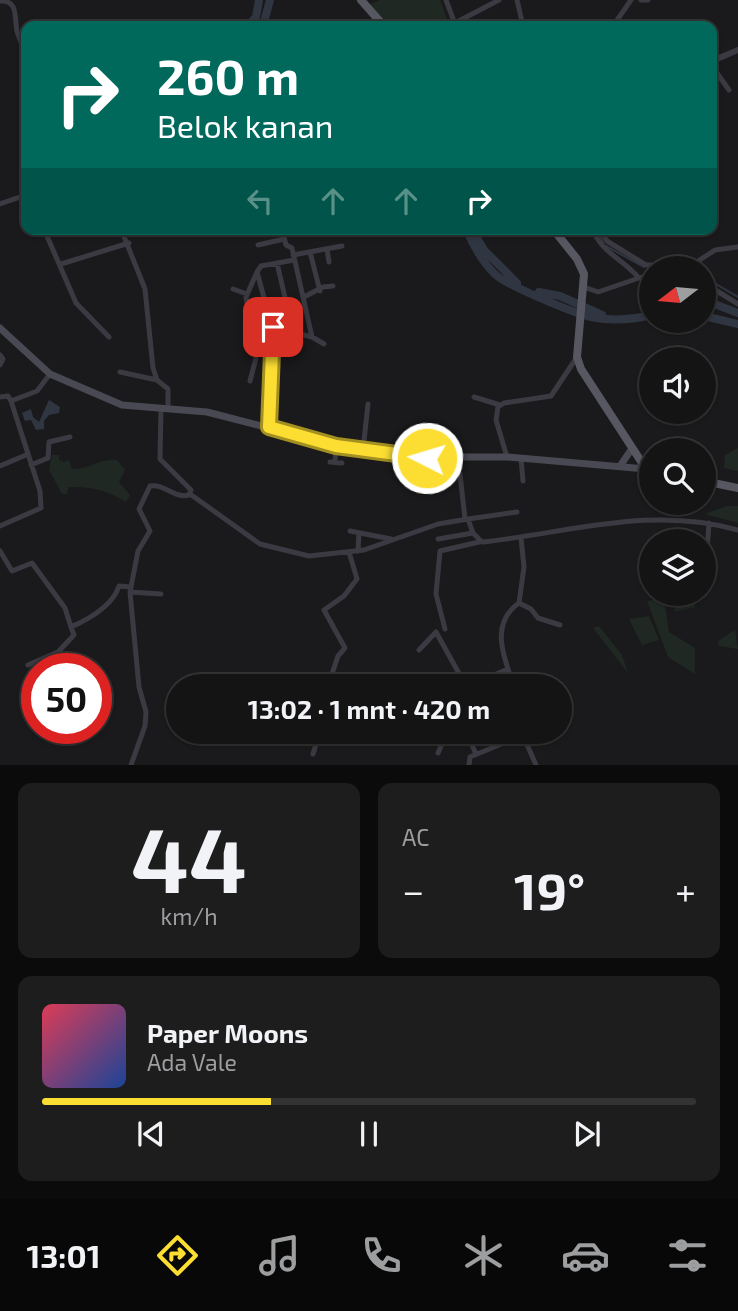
<!DOCTYPE html>
<html lang="id">
<meta charset="utf-8">
<style>
body{margin:0;font-family:"Exo 2",sans-serif;background:#1d1d1e;color:#f1f3f6;height:100vh;display:flex;flex-direction:column;font-size:26px;white-space:nowrap}
*{box-sizing:border-box;margin:0}
p{font-size:23px;color:#9d9ea0}
.icon{flex:none;width:38px;height:38px;fill:none;stroke:currentColor;stroke-width:2;stroke-linecap:round;stroke-linejoin:round}
.map{position:relative;height:765px;overflow:hidden}
.sheet{display:flex;flex-direction:column;gap:18px;padding:18px;background:#0b0b0c;flex:1}
.sheet>*{flex:none}
.top-card{position:absolute;left:21px;top:21px;width:696px;height:214px;border-radius:14px;box-shadow:0 2px 5px #0004,0 0 0 2px #333334;background:#00695c;color:#fff;overflow:hidden}
.needle{width:46px;rotate:254deg}
.fabs{position:absolute;left:639px;top:256px;display:grid;gap:14px}
.fabs a{display:grid;place-items:center;width:77px;height:77px;border-radius:50%;background:#141415;box-shadow:0 2px 5px #0004,0 0 0 2px #333334;font-size:35px}
.speed{position:absolute;left:21px;top:653px;display:flex;gap:14px;font-size:35px;font-weight:700;text-align:center}
.speed>*{display:grid;place-content:center;width:91px;height:91px;border-radius:50%;background:#141415;box-shadow:0 2px 5px #0004,0 0 0 2px #333334;line-height:1}
.speed .limit{border:10px solid #d22;background:#fff;color:#111}
.pin{position:absolute;display:grid;place-items:center;width:60px;height:60px;color:#fff;margin:-30px;border-radius:14px;box-shadow:0 4px 10px #0006}
.me{position:absolute;width:77px;margin:-38px;rotate:275deg;stroke-linejoin:round;filter:drop-shadow(0 0 5px #0008)}
.turn{display:flex;align-items:center;gap:24px;height:147px;padding:0 21px;font-size:32px}
.turn .icon{width:91px;height:91px;stroke-width:2.5}
.turn b{display:block;font-size:49px;line-height:60px}
.lanes{display:flex;align-items:center;height:66px;padding:0 21px;background:#0003;justify-content:center;gap:35px;direction:ltr}
.lanes .off{opacity:.35}
.big{font-size:52px;font-weight:700;line-height:1.1}
.sheet .widget{flex:1;display:flex;flex-direction:column;justify-content:center;gap:10px;min-width:0;padding:0 24px;border-radius:14px;background:#1d1d1e}
.sheet .dial{align-items:center;gap:0}
.dial b{font-size:91px;line-height:1}
.song{display:flex;align-items:center;gap:21px}
.cover{width:84px;height:84px;border-radius:10px;background:linear-gradient(135deg,hsl(350 70% 55%),hsl(220 70% 35%))}
.played{height:7px;border-radius:4px;background:linear-gradient(90deg,#fcde32 35%,#333334 35%)}
.keys{display:flex;justify-content:space-around;direction:ltr}
.heat{display:flex;justify-content:space-between;align-items:center;font-size:38px;direction:ltr}
.sheet .tiles{flex:1;display:grid;gap:18px;grid-template-columns:1fr 1fr}
.widget:last-child{grid-column:span 2}
.trip{position:absolute;left:166px;top:674px;width:406px;height:70px;border-radius:35px;background:#141415;box-shadow:0 2px 5px #0004,0 0 0 2px #333334;font-weight:700;line-height:70px;text-align:center}
.tabs{display:flex;height:112px;justify-content:space-around;align-items:center;background:#080808;color:#9d9ea0}
.tabs .icon{width:49px;height:49px}
.tabs .on{color:#fcde32}
.tabs b{font-size:32px;color:#f1f3f6}
.map>svg:first-child{display:block}
.green{fill:#1f2822}
.water{fill:#2f3642}
.lines{fill:none;stroke-linecap:round;stroke-linejoin:round}
.stream{stroke:#2f3642;stroke-width:2}
.river{stroke:#2f3642;stroke-width:8}
.minor{stroke:#3b3a42;stroke-width:5}
.tertiary{stroke:#3b3a42;stroke-width:6}
.secondary{stroke:#484952;stroke-width:7}
.primary{stroke:#565761;stroke-width:8}
.route-casing{stroke:#a49020;stroke-width:18}
.route{stroke:#fcde32;stroke-width:12}
</style>
<div class="map">
<svg width="738" height="765" viewBox="0 0 738 765">
<rect width="100%" height="100%" fill="#1a1a1c"/>
<!-- green -->
<path class="green" d="M380 0H440L449 24 384 26 366 6Z
M738 448V471L724 468 725 455Z
M52 455H59V460L64 462 69 460 72 469C89 470 99 458 117 460L125 470 119 482 130 495 126 502C106 490 93 487 69 487L67 494H62L49 470Z
M727 506H738V523L705 514Z
M694 593 695 607 674 612 678 595Z
M664 598 669 632 695 648V674L668 657 647 601Z
M649 616 659 640 642 645 629 619Z
M599 626 622 655 628 673 593 628Z
M735 630 738 649 719 646 718 641Z"/>
<!-- water -->
<path class="water" d="M49 400 60 407 59 413 49 415 44 421V429L36 430 31 420 25 421 22 413 31 409 33 417 39 422Z"/>
<g class="lines">
<!-- stream -->
<path class="stream" d="M597 229 603 242
M606 246 644 267
M704 277 738 297"/>
<!-- river -->
<path class="river" d="M248 26 256 17 259 0
M263 26 270 0
M466 229C473 245 483 263 496 275 506 285 576 314 591 317 611 321 631 320 651 315
M472 229 484 250 517 283
M539 292 560 296 602 315
M704 300 738 313
M704 316 738 324"/>
<!-- minor -->
<path class="minor" d="M446 0 455 24
M517 0 523 26
M641 0H648
M0 1C19 0 14 18 17 31 19 39 23 46 26 53
M449 26 499 0
M613 26 631 0
M712 66 729 90
M0 204 23 196 26 203
M44 229 76 303 109 337
M121 229 145 289 153 368 157 380 168 389V409
M282 229 286 245 292 248 312 337
M592 229C604 255 622 258 639 278L651 275
M600 229 607 241 646 265H692L715 250 738 247
M258 245 284 239
M327 249 329 262
M310 252 320 291
M293 255 342 246
M277 263 293 332
M61 264 129 243
M257 272 261 266 294 260
M704 283 738 304
M584 287 598 292 639 278
M233 289 247 294
M304 297 323 287 333 286
M270 318 289 315
M273 327 312 337 324 344
M0 355 3 359 0 365
M120 372 157 380
M250 381 256 358 246 297 257 272 273 331 269 427
M0 397 8 396 11 401 40 491 41 508 0 526
M474 397 500 405
M11 401 37 391 50 374
M363 450 368 404
M458 456 465 519
M507 457 496 420 498 407 504 403 551 396 577 357
M521 458 523 481
M330 462 342 463
M335 462 336 445
M31 465 48 458 49 442 70 437
M0 466 26 455
M190 494 260 544 309 556 364 550 438 524 468 519 473 533 482 542C568 533 652 505 738 530
M468 519 517 512
M350 531 391 539
M438 539 473 533
M0 551 12 571 32 563 65 608 71 627C89 619 113 605 119 586L131 587
M358 551 359 533
M707 551 709 523
M130 592 161 594
M519 603 524 567 521 538
M445 629 436 594 440 551 479 542
M419 650 436 632 466 686
M28 665 58 652 74 635 71 627
M328 686 338 656 345 648 324 610 344 596 357 579 349 552
M468 686 508 669
M514 686C504 658 489 624 519 603L531 609 538 618 560 625
M466 732 476 754
M522 733 536 765
M438 753 445 737 452 732
M313 754 320 732
M131 765 145 726 146 712 139 687 130 592 138 551 150 531 139 509 150 486C164 483 174 499 189 495L191 490 160 459 161 408
M469 765 470 757 523 735"/>
<!-- tertiary -->
<path class="tertiary" d="M712 61 738 50"/>
<!-- secondary -->
<path class="secondary" d="M0 328 50 374 122 405 207 412 336 445 412 457H507L646 469
M620 466 631 450"/>
<!-- primary -->
<path class="primary" d="M361 0 384 26
M553 229 577 259 584 274 577 357 581 369 646 469 651 470
M704 481 738 488"/>
</g>
<g class="lines">
<defs>
<path id="route" d="M273 327 269 427 336 446 427 458"/>
</defs>
<!-- route casing -->
<use href="#route" class="route-casing"/>
<!-- route -->
<use href="#route" class="route"/>
</g>
</svg>
<div class="fabs">
<a><svg class="needle" viewBox="-14 -14 28 28"><path d="M0-13l5 13h-10z" fill="#e53935"/><path d="M0 13l5-13h-10z" fill="#9d9ea0"/></svg></a>
<a><svg class="icon" aria-label="sound" viewBox="0 0 24 24"><path d="M4 9h4l5-4v14l-5-4H4zM17 9q2 3 0 6"/></svg></a>
<a><svg class="icon" aria-label="search" viewBox="0 0 24 24"><circle cx="10" cy="10" r="6"/><path d="M15 15l6 6"/></svg></a>
<a><svg class="icon" aria-label="layers" viewBox="0 0 24 24"><path d="M12 4l9 5-9 5-9-5zM3 14l9 5 9-5"/></svg></a>
</div>
<div class="speed"><div class="limit">50</div></div>
<div class="pin" style="left:273px;top:327px;background:#d93025"><svg class="icon" aria-label="arrive" viewBox="0 0 24 24"><path d="M6 21V4h12l-3 4 3 4H6"/></svg></div>
<svg class="me" style="left:427px;top:458px" viewBox="-20 -20 40 40"><circle r="17" fill="#fcde32" stroke="#fff" stroke-width="3"/><path d="M0-11L8 9 0 5-8 9z" fill="#fff"/></svg>
<div class="trip">13:02 · 1 mnt · 420 m</div>
<div class="top-card">
<div class="turn"><svg class="icon" aria-label="right" viewBox="0 0 24 24"><path d="M7 20v-9h11M14 6l5 5-5 5"/></svg><div><b>260 m</b>Belok kanan</div></div>
<div class="lanes"><svg class="icon off" aria-label="left" viewBox="0 0 24 24"><path d="M17 20v-9H6M10 6l-5 5 5 5"/></svg><svg class="icon off" aria-label="ahead" viewBox="0 0 24 24"><path d="M12 20V5M6 11l6-6 6 6"/></svg><svg class="icon off" aria-label="ahead" viewBox="0 0 24 24"><path d="M12 20V5M6 11l6-6 6 6"/></svg><svg class="icon" aria-label="right" viewBox="0 0 24 24"><path d="M7 20v-9h11M14 6l5 5-5 5"/></svg></div>
</div>
</div>
<section class="sheet">
<div class="tiles">
<div class="widget dial"><b>44</b><p>km/h</p></div>
<div class="widget"><p>AC</p>
<div class="heat"><a>−</a><b class="big">19°</b><a>+</a></div>
</div>
<div class="widget">
<div class="song"><i class="cover"></i><div><b>Paper Moons</b><p>Ada Vale</p></div></div>
<div class="played"></div>
<div class="keys"><svg class="icon" aria-label="previous" viewBox="0 0 24 24"><path d="M18 5L8 12l10 7zM5 5v14"/></svg><svg class="icon" aria-label="pause" viewBox="0 0 24 24"><path d="M8 5v14M16 5v14"/></svg><svg class="icon" aria-label="next" viewBox="0 0 24 24"><path d="M6 5l10 7-10 7zM19 5v14"/></svg></div>
</div>
</div>
</section>
<nav class="tabs">
<b>13:01</b>
<svg class="icon on" aria-label="directions" viewBox="0 0 24 24"><path d="M12 3l9 9-9 9-9-9zM9 14v-3h6M13 9l2 2-2 2"/></svg>
<svg class="icon" aria-label="music" viewBox="0 0 24 24"><path d="M9 18V5l10-2v13"/><circle cx="6" cy="18" r="3"/><circle cx="16" cy="16" r="3"/></svg>
<svg class="icon" aria-label="phone" viewBox="0 0 24 24"><path d="M5 4h4l2 5-3 2q2 4 5 5l2-3 5 2v4C11 20 4 13 5 4z"/></svg>
<svg class="icon" aria-label="climate" viewBox="0 0 24 24"><path d="M12 3v18M4 7l16 10M4 17L20 7"/></svg>
<svg class="icon" aria-label="car" viewBox="0 0 24 24"><path d="M5 17H2v-5l4-1 3-4h7l3 4 3 1v5h-3M9 17h6M6 11h13"/><circle cx="7" cy="17" r="2"/><circle cx="17" cy="17" r="2"/></svg>
<svg class="icon" aria-label="filters" viewBox="0 0 24 24"><path d="M4 7h16M4 17h16"/><circle cx="9" cy="7" r="2"/><circle cx="15" cy="17" r="2"/></svg>
</nav>
